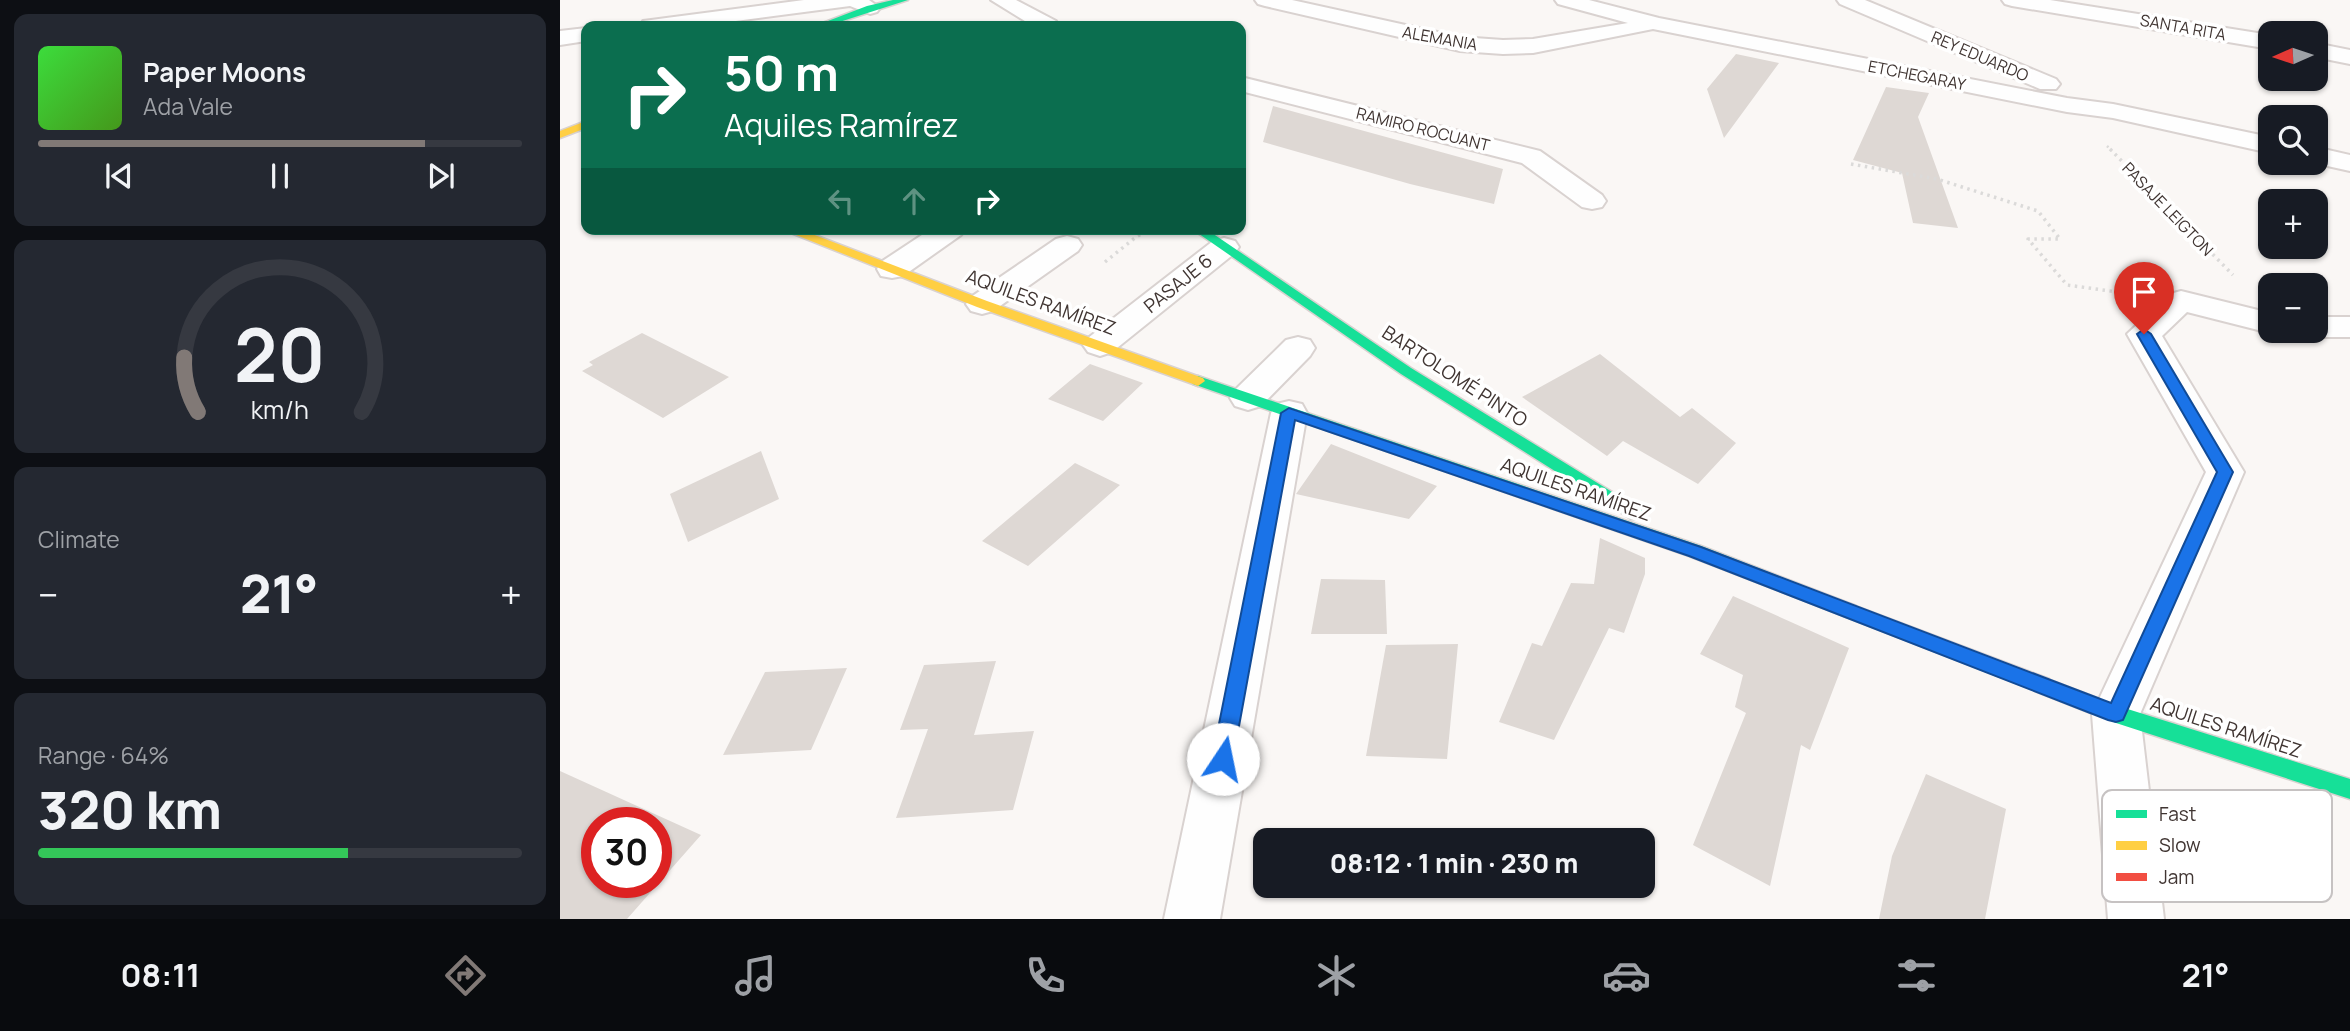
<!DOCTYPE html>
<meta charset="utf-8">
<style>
body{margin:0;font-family:Manrope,sans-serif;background:#242831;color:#f1f3f6;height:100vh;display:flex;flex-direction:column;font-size:26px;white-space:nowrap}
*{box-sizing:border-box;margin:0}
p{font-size:23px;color:#9ea1a6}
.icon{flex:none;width:38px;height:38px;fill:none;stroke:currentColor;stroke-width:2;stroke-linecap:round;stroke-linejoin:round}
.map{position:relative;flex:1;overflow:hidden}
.details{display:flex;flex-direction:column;gap:14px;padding:14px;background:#0d0f14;width:560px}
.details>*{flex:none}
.guide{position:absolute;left:21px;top:21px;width:665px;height:214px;border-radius:14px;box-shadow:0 2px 5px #0004;background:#0b6e4f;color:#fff;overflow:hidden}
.needle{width:46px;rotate:267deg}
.fabs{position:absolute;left:1698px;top:21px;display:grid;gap:14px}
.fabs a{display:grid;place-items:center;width:70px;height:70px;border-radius:14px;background:#171b24;box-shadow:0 2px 5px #0004;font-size:35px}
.speed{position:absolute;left:21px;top:807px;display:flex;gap:14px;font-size:35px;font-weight:700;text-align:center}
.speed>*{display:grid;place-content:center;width:91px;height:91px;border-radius:50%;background:#171b24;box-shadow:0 2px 5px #0004;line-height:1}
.speed .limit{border:10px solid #d22;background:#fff;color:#111}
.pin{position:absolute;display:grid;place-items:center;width:60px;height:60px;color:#fff;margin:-72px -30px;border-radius:50% 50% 50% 0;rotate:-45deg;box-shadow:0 0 7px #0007}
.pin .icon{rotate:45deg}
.me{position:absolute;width:77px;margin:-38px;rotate:11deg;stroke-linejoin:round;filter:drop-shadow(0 0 5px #0008)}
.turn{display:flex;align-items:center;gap:24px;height:147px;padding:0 28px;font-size:32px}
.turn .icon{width:91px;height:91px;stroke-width:2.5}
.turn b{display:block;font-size:49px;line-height:60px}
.lanes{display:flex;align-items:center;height:66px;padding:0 28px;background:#0003;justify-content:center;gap:35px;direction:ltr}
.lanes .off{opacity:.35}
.big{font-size:52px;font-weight:800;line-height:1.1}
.details .tile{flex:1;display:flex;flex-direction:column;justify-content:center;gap:10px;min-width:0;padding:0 24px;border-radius:14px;background:#242831}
.details .dial{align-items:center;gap:0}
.dial svg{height:182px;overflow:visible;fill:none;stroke:#363941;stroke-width:7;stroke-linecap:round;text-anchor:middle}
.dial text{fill:#f1f3f6;stroke:none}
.song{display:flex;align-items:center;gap:21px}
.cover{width:84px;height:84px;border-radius:10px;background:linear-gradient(135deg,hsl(120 70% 55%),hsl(100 70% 35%))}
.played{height:7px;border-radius:4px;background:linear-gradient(90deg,#817976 80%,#363941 80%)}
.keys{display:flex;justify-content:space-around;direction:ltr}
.heat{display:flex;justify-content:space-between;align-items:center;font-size:38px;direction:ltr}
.charge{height:10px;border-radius:5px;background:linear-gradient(90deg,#34c759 64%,#363941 0)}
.trip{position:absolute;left:693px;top:828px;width:402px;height:70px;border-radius:14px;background:#171b24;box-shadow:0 2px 5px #0004;font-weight:800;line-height:70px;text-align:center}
.tab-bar{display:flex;height:112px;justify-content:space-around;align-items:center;background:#090b0e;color:#9ea1a6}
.tab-bar .icon{width:49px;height:49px}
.tab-bar .active{color:#817976}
.tab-bar b{font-size:32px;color:#f1f3f6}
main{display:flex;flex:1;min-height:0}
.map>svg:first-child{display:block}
.building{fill:#ded8d4;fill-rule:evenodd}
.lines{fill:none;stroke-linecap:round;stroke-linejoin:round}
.street-casing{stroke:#d9d2d0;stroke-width:4}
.fast-casing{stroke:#d9d2d0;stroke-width:3}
.slow-casing{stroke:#d9d2d0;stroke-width:3}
.jam-casing{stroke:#d9d2d0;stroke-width:3}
.path-far1{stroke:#dbdad9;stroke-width:2.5;stroke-dasharray:2 3.5;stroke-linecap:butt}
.path{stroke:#dbdad9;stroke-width:3.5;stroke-dasharray:2.5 4.5;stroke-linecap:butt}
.street{fill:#fefefe;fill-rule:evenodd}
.fast{fill:#16e098;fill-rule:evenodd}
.slow{fill:#ffcf43;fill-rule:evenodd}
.jam{fill:#f24e42;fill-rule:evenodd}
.route{fill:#1a73e8;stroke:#114b97;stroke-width:2}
.labels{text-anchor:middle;stroke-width:7;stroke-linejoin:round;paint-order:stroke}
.far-street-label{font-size:16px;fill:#403532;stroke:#fff}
.street-label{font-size:19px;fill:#403532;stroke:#fff}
.key{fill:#fff;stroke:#c6c2c2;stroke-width:2}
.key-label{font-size:19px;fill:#403532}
</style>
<main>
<section class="details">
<div class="tile">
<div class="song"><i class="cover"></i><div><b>Paper Moons</b><p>Ada Vale</p></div></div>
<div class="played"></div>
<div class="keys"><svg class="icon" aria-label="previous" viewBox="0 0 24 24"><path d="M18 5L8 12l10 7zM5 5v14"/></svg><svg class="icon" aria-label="pause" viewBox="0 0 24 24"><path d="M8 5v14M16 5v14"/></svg><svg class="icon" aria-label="next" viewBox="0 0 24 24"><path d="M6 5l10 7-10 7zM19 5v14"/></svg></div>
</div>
<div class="tile dial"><svg viewBox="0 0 100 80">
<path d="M14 69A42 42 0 1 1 86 69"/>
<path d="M14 69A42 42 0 0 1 8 45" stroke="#817976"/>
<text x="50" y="56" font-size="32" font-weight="700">20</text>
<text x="50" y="72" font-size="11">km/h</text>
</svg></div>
<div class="tile"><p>Climate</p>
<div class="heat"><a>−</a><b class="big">21°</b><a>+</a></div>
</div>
<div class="tile"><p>Range · 64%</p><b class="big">320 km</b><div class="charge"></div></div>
</section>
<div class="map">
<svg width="1790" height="919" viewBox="0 0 1790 919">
<rect width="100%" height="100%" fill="#faf7f5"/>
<!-- building -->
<path class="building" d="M1176 54 1219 63 1164 138 1147 89Z
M1326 87 1369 93 1358 117 1398 228 1353 223 1342 173 1293 160Z
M713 106 943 169 934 204 850 184 703 142Z
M82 333 169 377 103 418 22 371 33 365 29 362Z
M1040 354 1120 417 1132 408 1176 443 1138 484 1063 441 1047 456 962 397Z
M530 364 583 383 543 421 488 399Z
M771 444 877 486 849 519 736 494Z
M201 451 219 499 128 542 110 494Z
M515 463 560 485 468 566 422 541Z
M1040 538 1085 558V574L1064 633 1049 628 994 740 939 722 972 643 982 646 1011 583 1034 584Z
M761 579 825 580 827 634H751Z
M1173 596 1289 648 1250 750 1241 745 1210 886 1133 845 1186 713 1175 707 1183 675 1140 654Z
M898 644 887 759 806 756 826 645Z
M436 661 414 735 474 731 453 810 336 818 368 729 340 730 364 665Z
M287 668 251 750 163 755 205 672Z
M0 771 141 835 67 919H0ZM37 822H96V882H37Z
M1366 774 1446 809 1425 919H1319L1332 856Z"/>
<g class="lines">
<defs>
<path id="street" d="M244 0H309L320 8 317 12 310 14 290 6 138 26H80L83 21 91 20Z
M431 0H456L496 21 499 26H473Z
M695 0H732L900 37 943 40 973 39 1068 23 998 4 995 0H1029L1099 18 1507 98 1553 104 1710 137V153L1553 118 1507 112 1093 29 973 53 943 54 900 51 705 6 698 4Z
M1277 0H1305L1496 79 1500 84 1496 89H1480L1280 4Z
M1442 0H1490L1710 35V49L1452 6 1445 4Z
M26 28V41L0 45V31Z
M1755 43 1790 50V64L1755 57Z
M681 77 980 151 1042 195 1046 201 1042 207 1032 209 1022 207 962 163 681 91Z
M1755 147 1790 155V171L1754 163Z
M371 229H406L401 235 343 276 332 278 321 276 317 269 321 262Z
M507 236 518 239 522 245 518 251 433 311 422 314 411 311 406 304 411 297 496 239Z
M664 238 675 241 679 247 675 253 552 352 540 356 528 352 523 345 528 338 653 241Z
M1621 291 1710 313V331H1719L1710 333 1627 312 1602 336 1684 472 1580 714 1604 919H1548L1532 714 1646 472 1567 334 1610 294Z
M1755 317H1790V337H1755L1743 334 1741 331H1755Z
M738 337 750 340 755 348 750 356 701 406 688 410 675 406 670 398 675 390 726 340Z
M729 401 742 404 747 413 660 919H604L711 413 716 404Z"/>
<path id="fast" d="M333 0H348L267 26H255L307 6Z
M632 229H646L851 368 1083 511 1085 515 1083 519H1071L841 374Z
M638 376 1141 546 1296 606 1299 611 1296 616 1290 618 1284 616 1129 556 633 384 631 381 633 378Z
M1482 677 1558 706 1790 779V799L1556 723 1475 691 1472 685 1475 679Z"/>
<path id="slow" d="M26 121V128L0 138V131Z
M221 229H239L427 301 643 378 645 381 638 386 633 384 417 307Z"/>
<path id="jam" d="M1290 604 1489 679 1492 685 1489 691 1482 693 1284 616 1281 611 1284 606Z"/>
</defs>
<!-- street casing -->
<use href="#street" class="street-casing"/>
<!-- fast casing -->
<use href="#fast" class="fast-casing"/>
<!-- slow casing -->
<use href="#slow" class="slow-casing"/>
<!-- jam casing -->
<use href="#jam" class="jam-casing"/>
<!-- path-far1 -->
<path class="path-far1" d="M1547 146 1552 151"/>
<!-- path -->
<path class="path" d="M1550 149 1673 275
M1291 164 1377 179 1478 211 1500 239H1468L1507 285 1572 294
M545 262 576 237 591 229"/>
<!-- street -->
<use href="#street" class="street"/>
<!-- fast -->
<use href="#fast" class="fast"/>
<!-- slow -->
<use href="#slow" class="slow"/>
<!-- jam -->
<use href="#jam" class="jam"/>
</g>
<!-- route -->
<path class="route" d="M1584 329 1591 334 1673 472 1563 720 1556 722 1548 720 1129 556 735 420 673 759 670 766 663 769 656 766 652 759 721 413 729 408 1141 547 1551 703 1657 472 1577 334Z"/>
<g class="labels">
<!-- far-street labels -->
<g class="far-street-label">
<text transform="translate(1623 27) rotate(10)" y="6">SANTA RITA</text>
<text transform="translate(880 38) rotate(10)" y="6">ALEMANIA</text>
<text transform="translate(1420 56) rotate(23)" y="6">REY EDUARDO</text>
<text transform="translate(1357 75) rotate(11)" y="6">ETCHEGARAY</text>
<text transform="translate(863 129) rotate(14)" y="6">RAMIRO ROCUANT</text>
<text transform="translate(1608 209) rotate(46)" y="6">PASAJE LEIGTON</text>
</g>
<!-- street labels -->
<g class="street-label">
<text transform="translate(618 283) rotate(-39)" y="7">PASAJE 6</text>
<text transform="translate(481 302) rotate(20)" y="7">AQUILES RAMÍREZ</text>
<text transform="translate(895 376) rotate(33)" y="7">BARTOLOMÉ PINTO</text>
<text transform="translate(1016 489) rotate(19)" y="7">AQUILES RAMÍREZ</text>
<text transform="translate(1666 727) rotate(18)" y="7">AQUILES RAMÍREZ</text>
</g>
</g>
<!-- legend -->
<rect x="1542" y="790" width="230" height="112" rx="10" class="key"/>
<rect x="1556" y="810" width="31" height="8" fill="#16e098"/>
<rect x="1556" y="841" width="31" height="9" fill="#ffcf43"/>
<rect x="1556" y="873" width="31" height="8" fill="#f24e42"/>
<g class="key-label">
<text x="1599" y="821">Fast</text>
<text x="1599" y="852">Slow</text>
<text x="1599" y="884">Jam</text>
</g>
</svg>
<div class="fabs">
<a><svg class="needle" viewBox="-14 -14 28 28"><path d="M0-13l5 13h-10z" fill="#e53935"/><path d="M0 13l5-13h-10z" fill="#9ea1a6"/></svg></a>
<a><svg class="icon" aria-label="search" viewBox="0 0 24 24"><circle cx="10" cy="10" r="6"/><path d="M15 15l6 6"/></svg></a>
<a>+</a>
<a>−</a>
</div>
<div class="speed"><div class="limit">30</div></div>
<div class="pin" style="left:1584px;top:334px;background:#d93025"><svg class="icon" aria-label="arrive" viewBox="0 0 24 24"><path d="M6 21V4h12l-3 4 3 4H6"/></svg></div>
<svg class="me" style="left:663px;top:759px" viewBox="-20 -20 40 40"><circle r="19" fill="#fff"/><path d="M0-13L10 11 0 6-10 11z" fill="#1a73e8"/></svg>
<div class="trip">08:12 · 1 min · 230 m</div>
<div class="guide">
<div class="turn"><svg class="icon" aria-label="right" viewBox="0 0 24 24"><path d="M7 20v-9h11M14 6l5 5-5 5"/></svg><div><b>50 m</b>Aquiles Ramírez</div></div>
<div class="lanes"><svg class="icon off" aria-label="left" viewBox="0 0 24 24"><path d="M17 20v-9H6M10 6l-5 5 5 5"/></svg><svg class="icon off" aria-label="ahead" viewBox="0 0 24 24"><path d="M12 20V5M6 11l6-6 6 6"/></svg><svg class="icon" aria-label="right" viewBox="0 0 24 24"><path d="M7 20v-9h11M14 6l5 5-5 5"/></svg></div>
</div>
</div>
</main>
<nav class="tab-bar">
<b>08:11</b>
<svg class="icon active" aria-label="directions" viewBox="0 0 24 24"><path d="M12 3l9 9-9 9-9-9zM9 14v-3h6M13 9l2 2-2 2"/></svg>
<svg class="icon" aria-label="music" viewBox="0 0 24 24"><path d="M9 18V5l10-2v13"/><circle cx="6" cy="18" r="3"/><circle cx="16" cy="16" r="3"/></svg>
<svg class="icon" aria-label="phone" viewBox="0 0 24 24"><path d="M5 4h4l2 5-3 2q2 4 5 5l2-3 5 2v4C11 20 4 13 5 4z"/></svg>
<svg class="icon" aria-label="climate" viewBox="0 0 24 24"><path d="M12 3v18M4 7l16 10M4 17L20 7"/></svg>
<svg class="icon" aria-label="car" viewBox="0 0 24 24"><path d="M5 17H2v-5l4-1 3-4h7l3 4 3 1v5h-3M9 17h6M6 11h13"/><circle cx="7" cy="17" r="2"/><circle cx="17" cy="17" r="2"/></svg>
<svg class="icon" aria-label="filters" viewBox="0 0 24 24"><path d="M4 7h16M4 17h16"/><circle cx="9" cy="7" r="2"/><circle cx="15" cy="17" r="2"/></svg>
<b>21°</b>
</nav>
